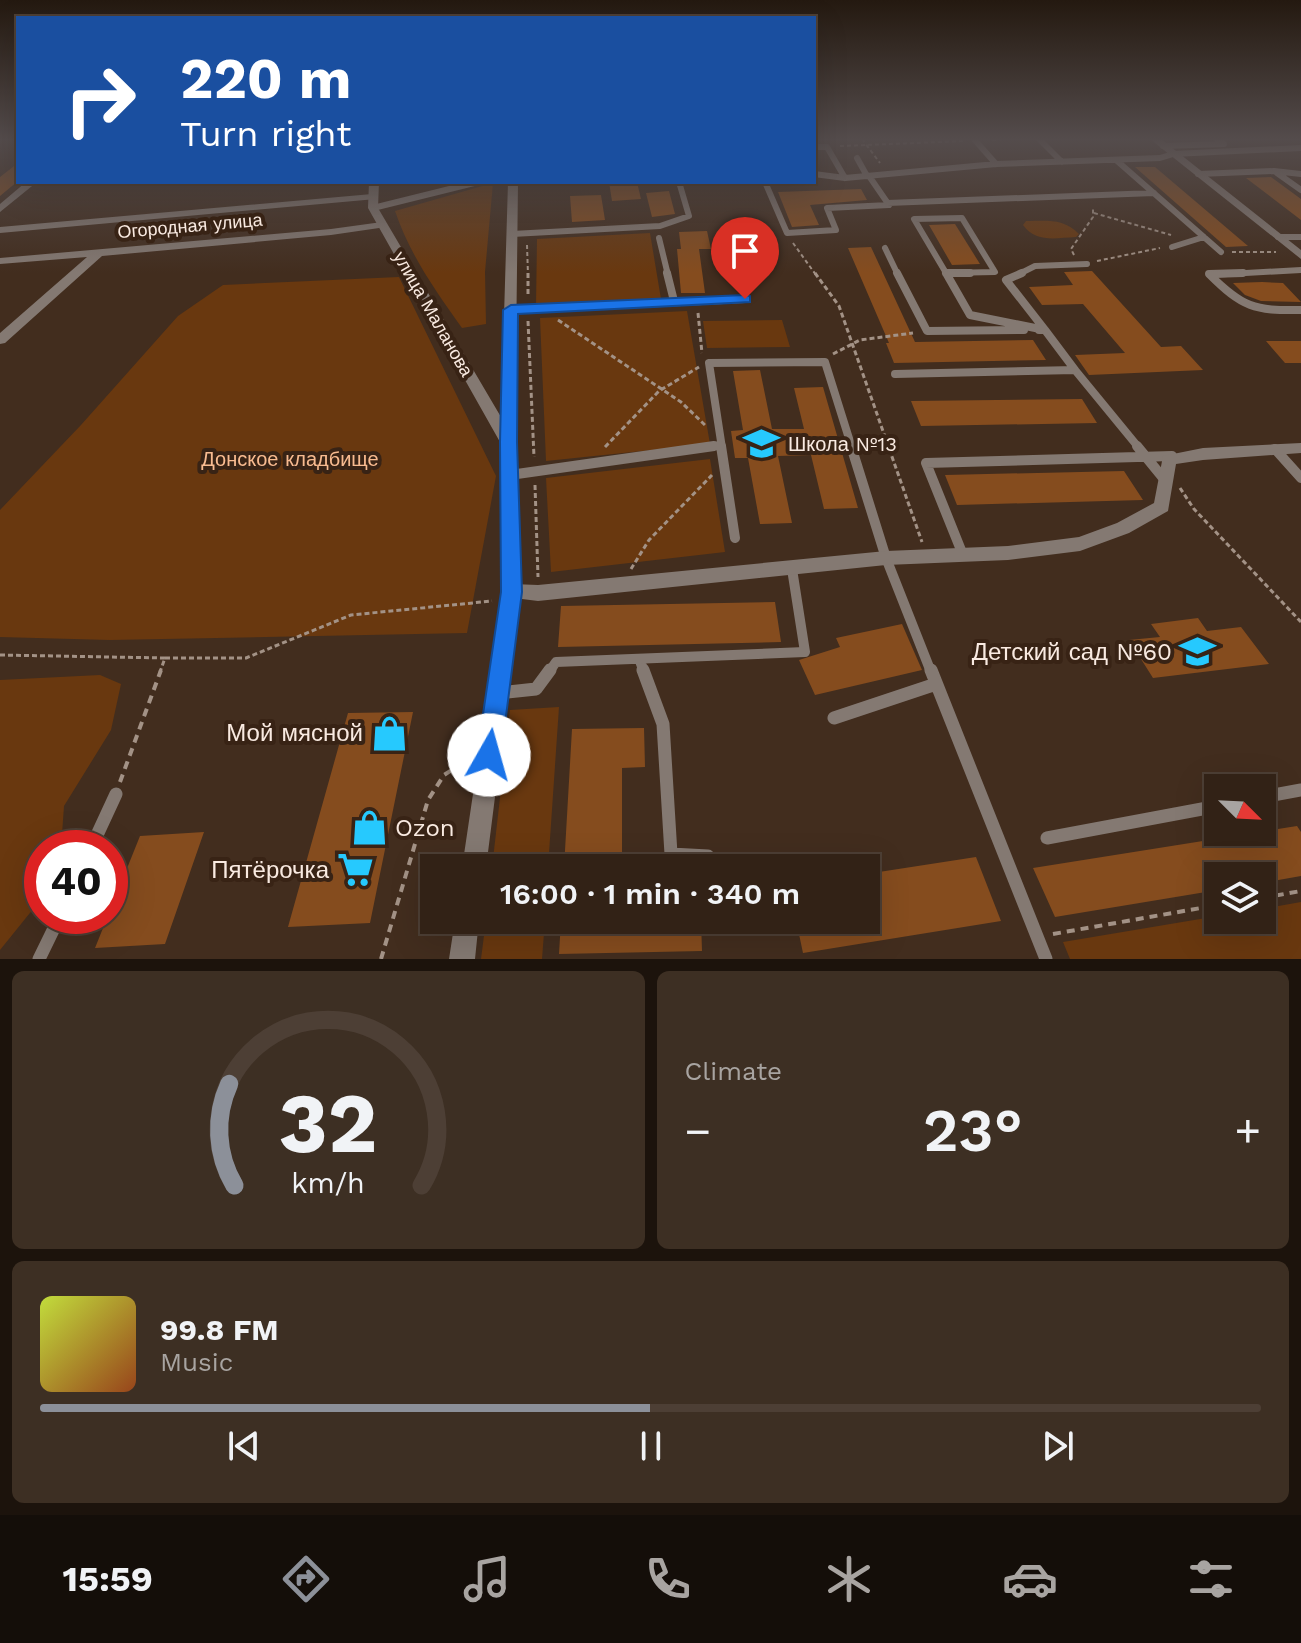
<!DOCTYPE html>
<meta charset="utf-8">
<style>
body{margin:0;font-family:"Work Sans",sans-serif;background:#3d2f23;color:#f1f3f6;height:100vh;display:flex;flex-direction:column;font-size:30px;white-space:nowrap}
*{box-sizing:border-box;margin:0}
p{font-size:26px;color:#a8a4a1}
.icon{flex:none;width:44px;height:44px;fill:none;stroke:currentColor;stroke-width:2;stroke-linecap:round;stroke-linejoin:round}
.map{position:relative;height:959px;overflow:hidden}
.details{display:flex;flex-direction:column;gap:12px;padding:12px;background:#1c130c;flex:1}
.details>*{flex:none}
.top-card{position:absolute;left:16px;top:16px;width:800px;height:168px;border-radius:0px;box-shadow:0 8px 32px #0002,0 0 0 2px #4d3f35;background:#1a4fa0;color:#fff;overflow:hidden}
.needle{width:52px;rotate:114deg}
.tools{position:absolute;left:1204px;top:774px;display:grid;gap:16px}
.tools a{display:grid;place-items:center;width:72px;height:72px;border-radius:0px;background:#322216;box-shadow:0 8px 32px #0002,0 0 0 2px #4d3f35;font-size:40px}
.speed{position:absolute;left:24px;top:830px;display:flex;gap:16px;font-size:40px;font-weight:700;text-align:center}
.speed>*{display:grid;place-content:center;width:104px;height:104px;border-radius:50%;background:#322216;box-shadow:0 8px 32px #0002,0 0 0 2px #4d3f35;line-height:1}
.speed .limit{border:12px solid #d22;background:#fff;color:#111}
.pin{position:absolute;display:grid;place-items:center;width:68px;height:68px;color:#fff;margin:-82px -34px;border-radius:50% 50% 50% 0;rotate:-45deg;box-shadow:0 0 8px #0007}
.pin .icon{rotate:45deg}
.me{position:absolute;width:88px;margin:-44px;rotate:7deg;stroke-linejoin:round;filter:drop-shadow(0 0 6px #0008)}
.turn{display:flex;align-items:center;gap:28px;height:168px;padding:0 32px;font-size:36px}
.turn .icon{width:104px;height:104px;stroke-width:2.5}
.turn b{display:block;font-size:56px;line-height:68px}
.big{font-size:60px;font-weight:600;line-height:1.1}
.details .widget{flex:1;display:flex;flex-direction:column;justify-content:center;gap:12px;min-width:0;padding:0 28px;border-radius:12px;background:#3d2f23}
.details .dial{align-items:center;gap:0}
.dial svg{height:208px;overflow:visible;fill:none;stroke:#4d3f35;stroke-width:7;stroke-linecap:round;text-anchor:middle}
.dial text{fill:#f1f3f6;stroke:none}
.song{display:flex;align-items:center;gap:24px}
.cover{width:96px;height:96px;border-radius:12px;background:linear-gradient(135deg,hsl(70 70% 55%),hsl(20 70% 35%))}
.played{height:8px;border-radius:4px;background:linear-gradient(90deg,#8c9099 50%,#4d3f35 50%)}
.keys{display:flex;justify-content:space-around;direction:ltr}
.heat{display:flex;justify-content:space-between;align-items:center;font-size:44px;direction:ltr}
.details .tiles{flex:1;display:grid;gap:12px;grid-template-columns:1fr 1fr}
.widget:last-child{grid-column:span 2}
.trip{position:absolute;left:420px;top:854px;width:460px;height:80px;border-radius:0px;background:#322216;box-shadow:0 8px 32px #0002,0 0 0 2px #4d3f35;font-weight:600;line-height:80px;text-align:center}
.menu{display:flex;height:128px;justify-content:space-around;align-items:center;background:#140e09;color:#a8a4a1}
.menu .icon{width:56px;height:56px}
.menu .selected{color:#8c9099}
.menu b{font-size:36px;color:#f1f3f6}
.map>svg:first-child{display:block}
.green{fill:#69380f}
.building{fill:#854c1e}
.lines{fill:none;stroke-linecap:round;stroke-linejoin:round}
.path-far2{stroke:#a39286;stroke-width:2;stroke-dasharray:4 3;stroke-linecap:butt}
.path-far1{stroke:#a39286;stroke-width:3;stroke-dasharray:5 3;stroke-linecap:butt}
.path{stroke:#a39286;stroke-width:4;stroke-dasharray:8 6;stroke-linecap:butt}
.service-far3{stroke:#847972;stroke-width:6}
.service-far2{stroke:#847972;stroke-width:8}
.service-far1{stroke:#847972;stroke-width:10}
.service{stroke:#847972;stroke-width:13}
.minor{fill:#847972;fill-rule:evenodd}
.tertiary{fill:#847972;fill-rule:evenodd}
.route{fill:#1a73e8;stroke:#114b97;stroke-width:2}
.labels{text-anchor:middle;stroke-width:8;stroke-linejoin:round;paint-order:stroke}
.far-street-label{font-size:18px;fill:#f9eae1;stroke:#382315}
.poi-label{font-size:20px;fill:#f9eae1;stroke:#382315;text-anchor:start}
.park-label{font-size:20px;fill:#f8bb90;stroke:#382315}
.near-poi-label{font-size:24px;fill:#f9eae1;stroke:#382315;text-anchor:end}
</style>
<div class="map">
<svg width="1301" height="959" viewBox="0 0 1301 959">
<rect width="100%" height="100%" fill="#422d1e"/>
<!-- green -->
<path class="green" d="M493 183 485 272 486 324 462 328C435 290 410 255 395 211Z
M1026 221C1048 221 1063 218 1079 234L1076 237C1055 238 1036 243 1023 225Z
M650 233 661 299 536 306 537 239Z
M399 277 496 476 467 633 110 640 0 637V510L81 425 178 316 223 285Z
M687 311 710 444 546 461 540 318Z
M782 320 790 347 707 348 703 321Z
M710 459 725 552 551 572 546 478Z
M100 675 121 684 111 730 64 806 61 848H42V898L0 950V680Z
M559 707 548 868H492L510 710Z
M1301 902V959H1070L1063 942 1218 916V920H1262V909Z
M486 920H545L542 959H481Z"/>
<!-- building -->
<path class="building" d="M18 163V181L0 196V177Z
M1135 167H1155L1248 246 1226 247Z
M1271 177 1301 199V220L1246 178Z
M609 182H637L641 199 612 201Z
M861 189 867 200 810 205 819 225 792 227 778 192Z
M669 191 675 214 652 217 646 193Z
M601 195 605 220 572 222 570 196Z
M955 224 980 264 952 265 929 225Z
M707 231 711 249H699L705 293H681L677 249H681L679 232Z
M871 247 915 342 1033 340 1046 360 894 363 886 343H889L848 248Z
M1092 271 1161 347 1181 346 1203 370 1089 375 1075 355 1125 353 1083 304 1042 305 1029 287 1073 285 1064 272Z
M1262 282 1283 283 1301 302 1261 301 1245 295 1233 283Z
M1266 341H1301V363H1285Z
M760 370 772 429H804L794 388 823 387 858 508 824 509 811 455 778 456 792 523 760 524 748 458H735L731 431 743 430 733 371Z
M1082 399 1097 423 921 426 911 401Z
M1124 471 1143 500 957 505 945 475Z
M775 602 781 642 558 647 561 606Z
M1198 618 1207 631 1241 627 1269 664 1153 678 1129 640 1160 637 1151 624Z
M902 624 922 670 815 695 799 660 840 647 836 638Z
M413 712 370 923 288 927 348 713Z
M644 728 645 767 622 768V868H564L572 729Z
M1297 826 1301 832V876L1262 883V876H1218V890L1055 917 1033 868Z
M204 832 165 944 95 948 140 836Z
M829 852 834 868H779L778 860Z
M976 857 1001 921 803 953 796 920H866V874Z
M561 920H701L702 951 559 954Z"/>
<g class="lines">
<!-- path-far2 -->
<path class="path-far2" d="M862 139 880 163
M992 140 1004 139
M840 146 964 141
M1094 213 1171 235
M793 243 816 275
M527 245 528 275
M1232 252H1276
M1074 255 1071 249 1093 217V207
M1097 261 1160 248"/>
<!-- path-far1 -->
<path class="path-far1" d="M528 273V297
M815 273 839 306 922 542
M698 313 702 353
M558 320 681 402 707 427
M528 321 534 457
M833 354 860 340 913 333
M605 447 659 391 699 367
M535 485 538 577
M1180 488 1194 509 1301 622
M631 569 649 540 712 475
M0 655 165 658 160 672
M165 658H246L351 615 492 601"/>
<!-- path -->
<path class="path" d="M120 782 161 670
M1262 898 1301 891
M1053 934 1218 905
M381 959 428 800 444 775 469 759"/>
<!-- service-far3 -->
<path class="service-far3" d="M974 139 996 164
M1039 139 1062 162
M1163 146 1224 144 1217 139
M814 147H827L845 178
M857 158 867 176
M1116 160 1221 252
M1277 173 1301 190
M814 174 845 178 996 164 1160 158 1173 154 1301 148
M1198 174 1274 171 1301 174
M765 182 787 233 836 230 827 208 889 205 869 176
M887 203 1154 193
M373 208 478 182
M962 218 995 272 946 273 914 219Z
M512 234 660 226 689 216 679 182
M1278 237H1301
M659 238 668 275
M1172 247 1204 237
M885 248 898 275
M1017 275 1035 266 1087 264
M1210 275 1301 270"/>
<!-- service-far2 -->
<path class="service-far2" d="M667 273 674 301
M897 273 927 331 1024 330
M946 273 970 315 1045 330 1006 280 1022 273
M946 273H970
M1243 273 1209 274C1242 307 1254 311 1301 310
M511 310 745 299
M1039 330H1045L1075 370
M895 374 1075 370 1139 448
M700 448 721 445
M722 448 709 363 825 362 852 448"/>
<!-- service-far1 -->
<path class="service-far1" d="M721 446 735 538
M851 446 886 558 931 672
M1137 446 1164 479
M1275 449 1301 478
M510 475 714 446
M963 555 926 463 1172 456
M640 661 644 672
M549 672 556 662 805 652 792 569"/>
<!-- service -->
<path class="service" d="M643 670 663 724 671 854 708 856
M931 670 1046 959
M498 693 536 689 550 670
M834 718 936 684
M1262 797 1301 790
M1047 838 1218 806
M91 848 116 794
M39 959 60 916"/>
<!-- minor -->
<path class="minor" d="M26 182H37L0 212V204Z
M372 194 376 195V199L0 233V227Z
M382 222 386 223V227L331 235 102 256 5 343 0 344V333L87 257 0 264V258L331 229Z
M1301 443V453L1203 460 1176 464 1168 511 1129 533 1080 551 1008 560 886 565 538 601 506 597 503 592 506 587 512 584 538 585 886 551 1008 546 1079 537 1117 523 1154 503 1163 456 1203 448Z"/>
<!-- tertiary -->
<path class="tertiary" d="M1150 139H1161L1301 250V259Z
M369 182H379L378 208 501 417 508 182H518L515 441 521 592 486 868H462L503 592 500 442 368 208Z
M455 920H479L475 959H449Z"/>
</g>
<!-- sky -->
<linearGradient id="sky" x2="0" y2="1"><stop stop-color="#241910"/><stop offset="0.51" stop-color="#544c4c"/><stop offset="1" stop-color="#544c4c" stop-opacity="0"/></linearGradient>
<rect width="1301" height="273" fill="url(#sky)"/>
<!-- route -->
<path class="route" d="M745 295 750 296V302L518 314 517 442 522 592 501 755 497 763 489 767 480 763 477 755 501 592 500 442 503 310 511 305Z"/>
<!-- icons -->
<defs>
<symbol id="school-bare" viewBox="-9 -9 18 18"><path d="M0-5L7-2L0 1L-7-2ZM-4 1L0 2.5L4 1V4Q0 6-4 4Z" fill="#26c9fe" stroke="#382315" stroke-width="2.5" paint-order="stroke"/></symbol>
<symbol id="shop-bare" viewBox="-9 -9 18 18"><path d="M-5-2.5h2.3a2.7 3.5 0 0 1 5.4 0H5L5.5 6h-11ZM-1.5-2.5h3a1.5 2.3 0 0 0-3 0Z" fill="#26c9fe" stroke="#382315" stroke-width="2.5" paint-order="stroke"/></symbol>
<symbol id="supermarket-bare" viewBox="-9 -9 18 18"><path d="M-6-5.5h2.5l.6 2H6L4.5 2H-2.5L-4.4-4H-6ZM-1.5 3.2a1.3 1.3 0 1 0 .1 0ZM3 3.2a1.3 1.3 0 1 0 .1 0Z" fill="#26c9fe" stroke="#382315" stroke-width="2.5" paint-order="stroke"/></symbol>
</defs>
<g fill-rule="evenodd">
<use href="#school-bare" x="736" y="418" width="51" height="51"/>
<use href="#school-bare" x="1172" y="626" width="51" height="51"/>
<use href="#shop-bare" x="364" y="708" width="51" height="51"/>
<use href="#shop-bare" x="344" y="802" width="51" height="51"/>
<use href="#supermarket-bare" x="330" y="844" width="51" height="51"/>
</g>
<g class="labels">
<!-- far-street labels -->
<g class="far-street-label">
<text transform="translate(190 226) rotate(-5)" y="6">Огородная улица</text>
<text transform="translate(433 314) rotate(60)" y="6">улица Маланова</text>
</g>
<!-- poi labels -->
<g class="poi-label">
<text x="788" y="451">Школа №13</text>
</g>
<!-- park labels -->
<g class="park-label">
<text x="290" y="466">Донское кладбище</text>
</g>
<!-- near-poi labels -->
<g class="near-poi-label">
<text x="1172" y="660">Детский сад №60</text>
<text x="363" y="741">Мой мясной</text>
<text x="395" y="836" text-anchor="start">Ozon</text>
<text x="329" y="878">Пятёрочка</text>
</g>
</g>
</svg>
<div class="tools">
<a><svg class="needle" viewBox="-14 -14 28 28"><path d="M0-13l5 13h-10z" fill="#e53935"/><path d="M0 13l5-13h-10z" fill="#a8a4a1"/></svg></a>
<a><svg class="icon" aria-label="layers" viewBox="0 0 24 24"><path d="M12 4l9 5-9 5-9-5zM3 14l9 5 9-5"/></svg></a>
</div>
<div class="speed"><div class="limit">40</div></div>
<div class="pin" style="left:745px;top:299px;background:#d93025"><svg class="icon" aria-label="arrive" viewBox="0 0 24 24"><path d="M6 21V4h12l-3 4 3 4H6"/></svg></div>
<svg class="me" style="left:489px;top:755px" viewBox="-20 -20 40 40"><circle r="19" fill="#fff"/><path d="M0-13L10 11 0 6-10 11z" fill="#1a73e8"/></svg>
<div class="trip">16:00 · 1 min · 340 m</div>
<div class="top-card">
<div class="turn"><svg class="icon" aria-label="right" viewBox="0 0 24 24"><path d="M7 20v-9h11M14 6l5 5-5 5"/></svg><div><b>220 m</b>Turn right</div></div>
</div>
</div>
<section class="details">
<div class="tiles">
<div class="widget dial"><svg viewBox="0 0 100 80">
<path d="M14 69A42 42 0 1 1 86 69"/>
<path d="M14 69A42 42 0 0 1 12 30" stroke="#8c9099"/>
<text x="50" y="56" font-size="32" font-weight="700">32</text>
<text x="50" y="72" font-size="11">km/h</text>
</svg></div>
<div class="widget"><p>Climate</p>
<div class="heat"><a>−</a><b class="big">23°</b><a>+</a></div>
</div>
<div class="widget">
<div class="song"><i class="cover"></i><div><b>99.8 FM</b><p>Music</p></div></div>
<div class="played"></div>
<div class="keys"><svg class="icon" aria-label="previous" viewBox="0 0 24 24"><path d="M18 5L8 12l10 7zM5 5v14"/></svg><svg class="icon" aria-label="pause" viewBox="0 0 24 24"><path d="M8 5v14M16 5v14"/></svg><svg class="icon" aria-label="next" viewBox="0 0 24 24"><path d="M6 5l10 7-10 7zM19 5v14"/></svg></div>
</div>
</div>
</section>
<nav class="menu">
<b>15:59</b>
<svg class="icon selected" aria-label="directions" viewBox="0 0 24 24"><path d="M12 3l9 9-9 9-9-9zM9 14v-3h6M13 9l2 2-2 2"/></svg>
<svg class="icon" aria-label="music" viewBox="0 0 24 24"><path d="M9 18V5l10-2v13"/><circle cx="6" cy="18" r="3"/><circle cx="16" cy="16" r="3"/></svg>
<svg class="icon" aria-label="phone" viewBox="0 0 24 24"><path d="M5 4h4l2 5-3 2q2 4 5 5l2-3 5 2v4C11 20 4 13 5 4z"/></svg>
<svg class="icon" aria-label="climate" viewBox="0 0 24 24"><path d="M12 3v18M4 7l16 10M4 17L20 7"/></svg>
<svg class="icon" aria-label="car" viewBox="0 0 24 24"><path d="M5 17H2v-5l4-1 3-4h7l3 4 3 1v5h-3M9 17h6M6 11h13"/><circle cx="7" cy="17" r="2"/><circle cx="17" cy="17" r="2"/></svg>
<svg class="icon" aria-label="filters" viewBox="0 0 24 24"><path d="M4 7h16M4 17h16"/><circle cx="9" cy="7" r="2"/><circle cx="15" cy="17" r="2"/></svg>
</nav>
